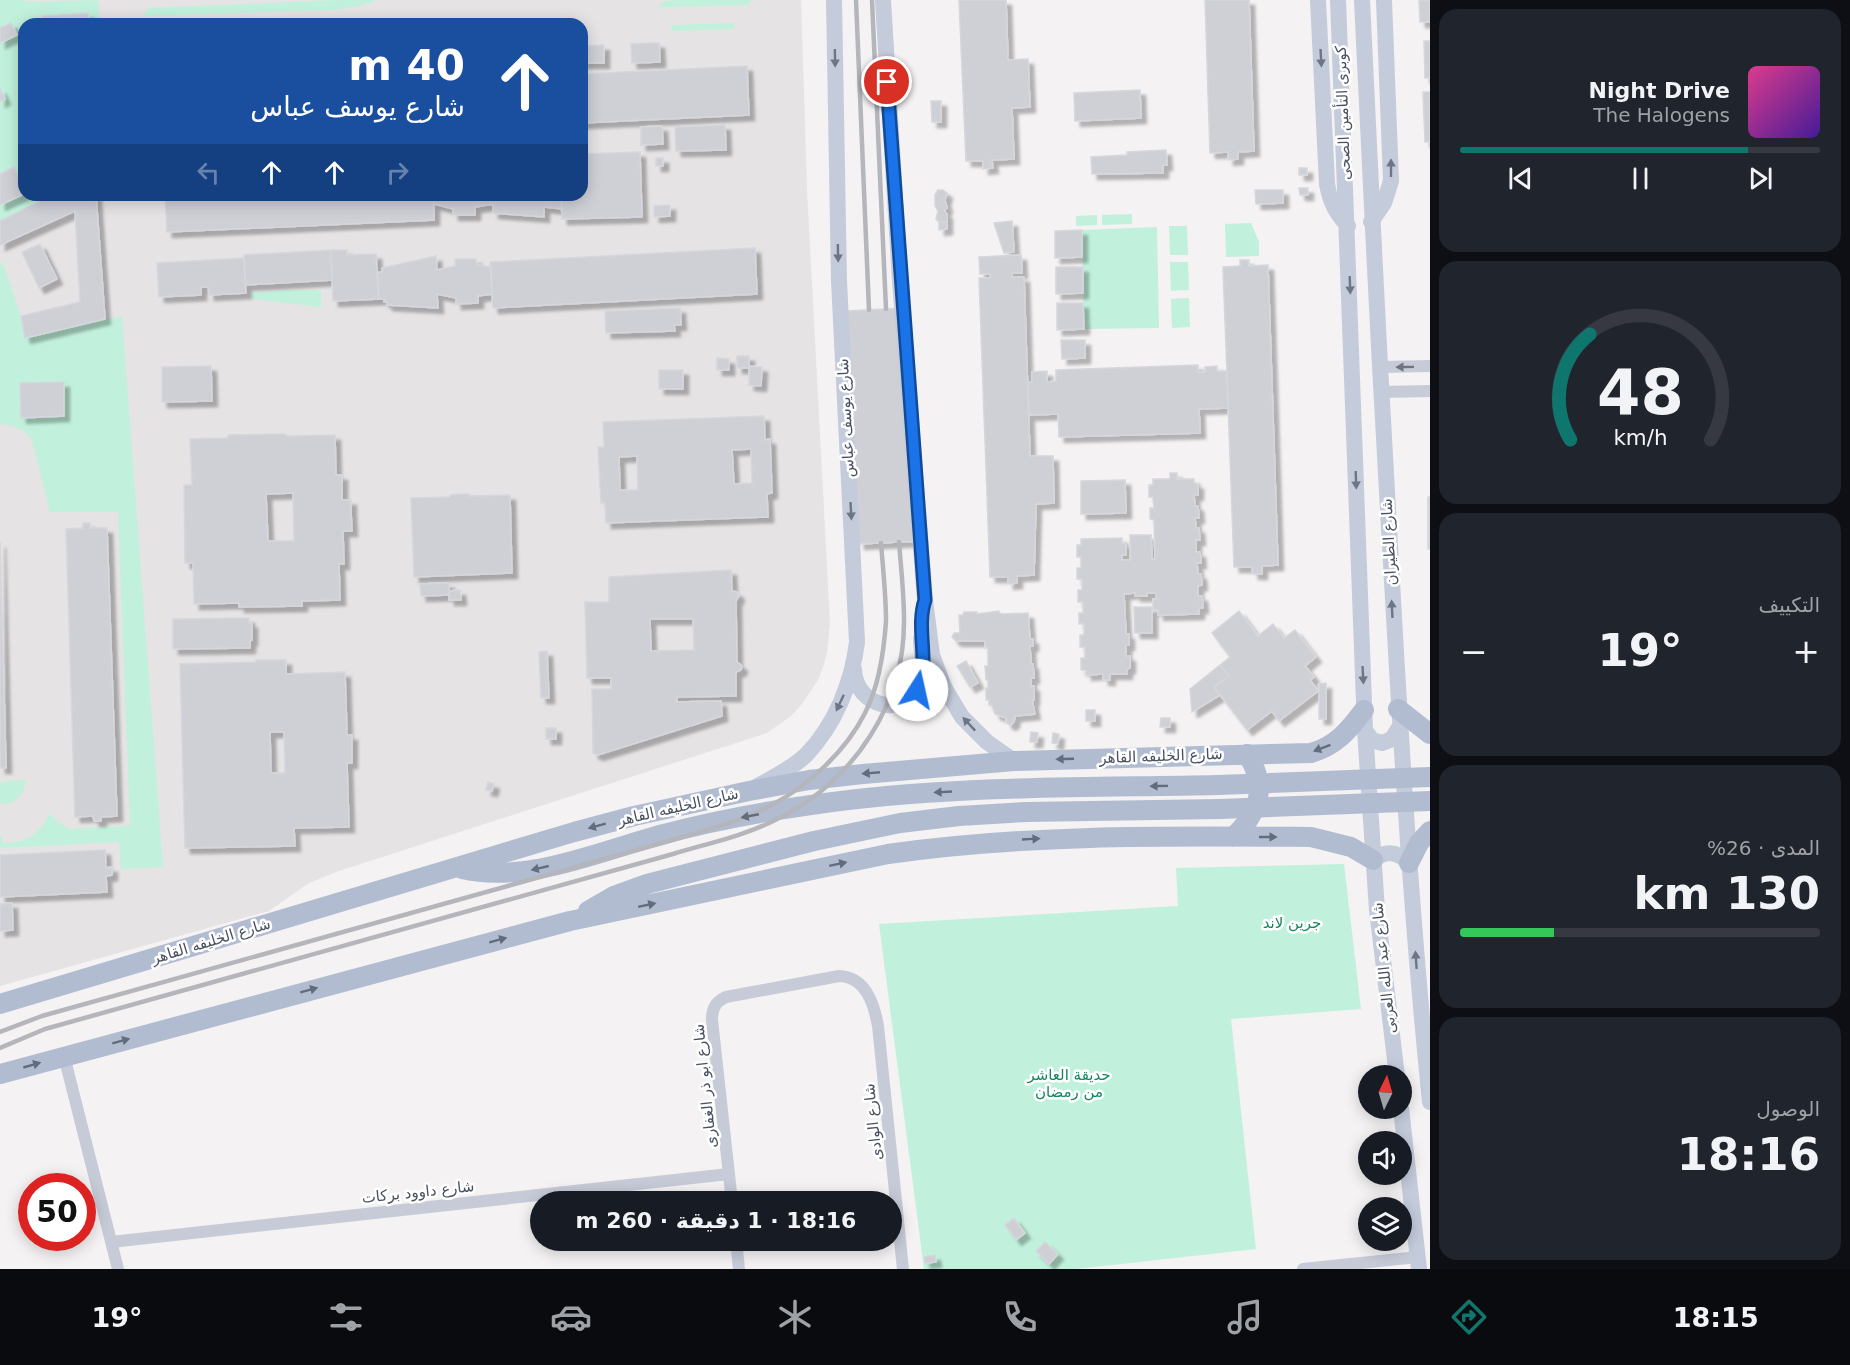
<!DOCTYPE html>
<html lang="ar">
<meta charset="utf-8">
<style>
body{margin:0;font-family:"DejaVu Sans","Noto Sans Arabic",sans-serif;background:#20242c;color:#f1f3f6;direction:rtl;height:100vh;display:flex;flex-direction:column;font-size:22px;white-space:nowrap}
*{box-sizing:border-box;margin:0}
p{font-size:20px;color:#9ea1a6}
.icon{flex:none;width:33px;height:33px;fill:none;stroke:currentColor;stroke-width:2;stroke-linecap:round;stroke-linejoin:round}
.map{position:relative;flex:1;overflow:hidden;direction:ltr}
.side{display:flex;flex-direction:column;gap:9px;padding:9px;background:#0d0f14;width:420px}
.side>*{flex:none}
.banner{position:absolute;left:18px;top:18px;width:570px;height:183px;border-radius:18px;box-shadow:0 3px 15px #0003;direction:rtl;background:#1a4fa0;color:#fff;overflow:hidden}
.needle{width:39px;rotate:5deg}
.fabs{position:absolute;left:1358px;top:1065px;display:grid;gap:12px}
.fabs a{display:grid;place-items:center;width:54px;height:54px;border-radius:50%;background:#171b24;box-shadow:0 3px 15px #0003;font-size:30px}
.speed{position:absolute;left:18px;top:1173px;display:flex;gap:12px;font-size:30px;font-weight:700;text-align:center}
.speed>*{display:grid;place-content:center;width:78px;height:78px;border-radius:50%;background:#171b24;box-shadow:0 3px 15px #0003;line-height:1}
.speed .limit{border:9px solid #d22;background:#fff;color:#111}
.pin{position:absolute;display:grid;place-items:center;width:51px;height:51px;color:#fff;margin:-26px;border:3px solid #fff;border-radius:50%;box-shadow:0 2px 6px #0007}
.me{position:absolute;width:66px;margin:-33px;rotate:10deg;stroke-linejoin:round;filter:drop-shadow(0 0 4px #0008)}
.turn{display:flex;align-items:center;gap:21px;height:126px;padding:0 24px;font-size:27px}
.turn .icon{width:78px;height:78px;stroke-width:2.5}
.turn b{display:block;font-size:42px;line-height:51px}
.lanes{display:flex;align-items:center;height:57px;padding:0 24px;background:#0003;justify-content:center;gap:30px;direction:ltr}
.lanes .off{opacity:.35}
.big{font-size:45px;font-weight:800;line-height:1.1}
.side .card{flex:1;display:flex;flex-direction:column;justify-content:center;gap:9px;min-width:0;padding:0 21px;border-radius:18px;background:#20242c}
.side .dial{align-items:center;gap:0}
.dial svg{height:156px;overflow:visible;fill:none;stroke:#363941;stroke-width:7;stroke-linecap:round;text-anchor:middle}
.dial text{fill:#f1f3f6;stroke:none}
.song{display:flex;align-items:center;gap:18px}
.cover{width:72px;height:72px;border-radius:9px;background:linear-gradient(135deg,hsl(330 70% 55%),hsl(260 70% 35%))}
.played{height:6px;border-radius:3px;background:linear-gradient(90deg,#0f766e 80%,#363941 80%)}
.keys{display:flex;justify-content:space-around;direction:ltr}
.heat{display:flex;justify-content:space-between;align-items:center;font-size:33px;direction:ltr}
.charge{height:9px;border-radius:4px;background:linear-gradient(90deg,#34c759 26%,#363941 0)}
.trip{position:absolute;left:530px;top:1191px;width:372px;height:60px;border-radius:30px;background:#171b24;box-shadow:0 3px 15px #0003;font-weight:800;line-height:60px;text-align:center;direction:rtl}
.menu{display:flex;height:96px;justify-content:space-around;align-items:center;background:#090b0e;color:#9ea1a6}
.menu .icon{width:42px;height:42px}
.menu .current{color:#0f766e}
.menu b{font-size:27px;color:#f1f3f6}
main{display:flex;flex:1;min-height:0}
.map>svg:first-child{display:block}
.education{fill:#e5e3e4;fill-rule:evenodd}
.green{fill:#c1f1dc;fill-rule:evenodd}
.building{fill:#ced0d6;stroke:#d6d7dd;stroke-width:1.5;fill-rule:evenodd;filter:url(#shadow)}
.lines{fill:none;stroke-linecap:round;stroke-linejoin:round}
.minor{stroke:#c6cbd7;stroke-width:12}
.secondary{stroke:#c4cbdb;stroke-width:16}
.primary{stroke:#b1bcd1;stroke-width:20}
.rail{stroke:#b4b6bc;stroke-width:4.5}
.primary-bridge{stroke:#b1bcd1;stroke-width:20}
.oneway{fill:#6e7685}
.oneway2{fill:#6e7684}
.oneway3{fill:#636c7c}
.route-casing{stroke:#114b97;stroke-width:15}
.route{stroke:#1a73e8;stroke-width:10}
.labels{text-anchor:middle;stroke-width:5;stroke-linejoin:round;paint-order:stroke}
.street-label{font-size:15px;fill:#495160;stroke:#fff}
.park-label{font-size:15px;fill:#158660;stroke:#fff}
</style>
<main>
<section class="side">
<div class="card">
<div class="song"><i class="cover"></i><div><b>Night Drive</b><p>The Halogens</p></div></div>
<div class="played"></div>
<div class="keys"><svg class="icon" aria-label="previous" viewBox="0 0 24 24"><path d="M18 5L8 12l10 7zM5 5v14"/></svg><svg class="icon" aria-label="pause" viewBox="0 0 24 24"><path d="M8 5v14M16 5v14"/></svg><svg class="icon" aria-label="next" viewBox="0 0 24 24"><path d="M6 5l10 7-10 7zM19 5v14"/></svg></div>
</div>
<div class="card dial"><svg viewBox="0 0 100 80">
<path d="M14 69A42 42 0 1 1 86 69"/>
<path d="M14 69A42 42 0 0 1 24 15" stroke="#0f766e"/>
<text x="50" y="56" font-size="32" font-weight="700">48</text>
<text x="50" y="72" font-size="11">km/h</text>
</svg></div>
<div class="card"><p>التكييف</p>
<div class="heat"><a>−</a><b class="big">19°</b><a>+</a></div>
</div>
<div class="card"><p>المدى · 26%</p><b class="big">130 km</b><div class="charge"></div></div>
<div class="card"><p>الوصول</p><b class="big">18:16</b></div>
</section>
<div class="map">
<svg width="1430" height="1269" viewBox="0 0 1430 1269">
<defs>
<filter id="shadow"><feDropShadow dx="5.5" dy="5.5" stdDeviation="1.5" flood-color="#0004"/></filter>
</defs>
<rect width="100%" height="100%" fill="#f4f2f2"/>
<!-- education -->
<path class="education" d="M0 0H801L807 190 830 623 827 653 823 667 818 680 801 705 791 716 767 733 339 871 309 883 269 911 0 986ZM24 24H582V195H24Z"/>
<!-- green -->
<path class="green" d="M0 0H25L26 2 98 0 100 24H89L88 13 43 16V24H24V188L14 167 0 174V102L5 99 0 88V43L17 35 11 23 0 28Z
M337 0H378L360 6 334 10 143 16 149 8Z
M677 0H758L749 1V5L659 7 664 1Z
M734 23V29L672 31 671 25Z
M24 194 52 195 0 221V205Z
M1132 214V224L1102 225V215Z
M1097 215V225L1076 226V216Z
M1251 223 1259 242V256L1226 257 1225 224Z
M1169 226H1187L1188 255H1170Z
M1157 227 1159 328 1084 329 1082 230Z
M1170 262H1188L1189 290 1171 291Z
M0 263H3L21 316 25 337 122 316 163 867 121 869 119 842 0 848V836L2 835V843C24 844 41 834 49 814L68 829 130 826 118 512H50L32 440C24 428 14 426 0 424ZM64 382V416L21 417 20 384Z
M286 290H321V307L252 299 251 293Z
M1189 298 1190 327 1172 328 1171 299Z
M26 780C23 796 16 804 0 804V782Z
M1344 864 1361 1009 1231 1019 1256 1249 1076 1269H924L879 924 1178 906 1176 868Z"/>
<!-- building -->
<path class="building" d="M959 0H1006L1008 60 1028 59 1030 107 1012 108 1014 159 992 160 993 168 983 169V161H966Z
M1205 0H1249L1254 151 1238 152V159L1228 160V152L1210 153Z
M1419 0H1430V22H1420Z
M88 13 89 24H59L58 15Z
M58 15 59 24H43L42 16Z
M11 23 17 35 0 43V28Z
M1424 41H1430V78H1425Z
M649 43H659L660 62 632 63 631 44Z
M604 45V63H582V46Z
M747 66 749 115 582 123V74Z
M0 88 5 99 0 102Z
M1140 90 1141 118 1075 121 1074 93Z
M1423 92H1430V142H1425Z
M931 101H941V122H932Z
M725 125 726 150 676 151 675 127Z
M662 126 663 144 641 145V127Z
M1166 150 1167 165H1163V173L1092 174 1091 157 1127 155V152Z
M640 152 642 217 562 219 561 195H582V154Z
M656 158H663V166H656Z
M14 167 24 188V194L0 205V174Z
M1299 168H1307V175H1299Z
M1299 188H1308V195H1300Z
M938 190H943L947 193 945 200 947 208 944 211 947 214V222H939L936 219 938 211 935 206V195Z
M1255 190H1283V203L1256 204Z
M52 195H96L105 319 25 338 21 316 80 302 75 211 0 245V221Z
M165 195H561L562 209 544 207V217L493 213V205H488L475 207V215H453V209L434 204V220L167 232Z
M670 205V216L654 217V206Z
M1012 221 1014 252 1004 253 994 223Z
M939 222H947V229L939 230Z
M1082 230V257L1055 258V231Z
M40 244 57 279 39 288 22 252Z
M755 248 757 294 493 308 490 262Z
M331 250H347V255L376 254 379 299 333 301Z
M331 250 332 280 245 285 244 255Z
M1021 255 1022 273H1012V277H1024L1030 456H1053L1054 503 1036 504 1034 575 1017 576V583L1008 584V577H990L979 278H990V274H980L979 257Z
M436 256 437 270 455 266V259H476L477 265 491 267 492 294 478 296V303L456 304V298L437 294 438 308 387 305V302H384V299H379L377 272H382V268Z
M244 258 246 293 209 295 208 287H201V295L159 297 157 263Z
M1240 260H1249V266L1268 265 1278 565 1262 566V574H1253L1252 567H1234L1223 267 1240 266Z
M1056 267H1083V293L1056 294Z
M1057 303H1083L1084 329 1057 330Z
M680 308 681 325H674L675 331 606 333 605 311Z
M903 308 918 541 859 544 847 311Z
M1061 340H1085V358L1062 359Z
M737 356H749V368H737Z
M717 358 729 359V370H717Z
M1198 365V372H1205V367L1217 366V371H1227L1228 408 1199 409 1200 433 1059 437 1058 414 1029 415 1028 383 1032 382V372L1047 371V382L1056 381V370Z
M211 366 212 401 162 402V367Z
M749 366 762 367 761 386 749 385Z
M659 370H683V389H659Z
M64 382V416L21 418 20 383Z
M764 416 765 440 770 439 772 493 767 494 768 517 606 523 605 503H601L598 447H604L603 422ZM751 449 752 483 734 484 732 450ZM637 456 638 490H620L619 457Z
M286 434V436L335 435 336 475H342V500H351V511L352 531H343L344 564H339L340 600 302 601V606L239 607V603L194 604 193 563H185L184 485H192L190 439 228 438V435ZM293 493 294 541H268L266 494Z
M1170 473H1177V479H1194V483L1198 484V495H1194L1195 506H1198L1199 518H1195L1196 528H1199L1200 540H1196V552H1200L1201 563H1197L1198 574H1201L1202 585 1198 586V596H1202L1203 608H1199V614L1158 615V610H1153V599H1157L1156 593H1147V596H1135V593L1124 594 1126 634H1129V645H1126V656H1130V668L1127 669V674H1110V680H1103V674L1086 675V670H1081V658H1085V647H1080V635H1084V624H1079V613H1083V602H1078V590H1082V579H1077V568H1081V557H1077V545H1081V539L1122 538V543H1126V555H1122V560H1130V535H1151L1152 559H1155L1154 520 1150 519V508H1154L1153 497H1149V485H1153V479H1170Z
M1125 480 1126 513 1081 514V481Z
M460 494H469V496L510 495 512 573 414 577 411 498 450 497V495Z
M1428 497H1430V549H1428Z
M83 523H90V528H107L117 816 101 817V821H94L93 816 75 817 66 529 83 528Z
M0 542 6 768H0Z
M731 570 732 591 737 592 739 596 736 601 737 662 742 666 741 670 736 672V696L677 697V702L721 701 722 716 598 755 593 753 592 689H611V678H587L585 602H609V577ZM650 619H693L694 650 651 651Z
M449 583V595L421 596 420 584Z
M460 590 461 600H449V591Z
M1134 607H1152V633H1135Z
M999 611V613L1003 614 1028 613 1030 639H1033V646H1030L1031 664H1033L1034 678H1031V686H1034V700H1032L1035 714 1015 716 1014 722 1010 725 1006 722V718L995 714 992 705H989V700H986V688H988V680H986L985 666H988V648H985V641H956L952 637 954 633H960L959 615H963L964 612H977V614Z
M1239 611 1258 636 1273 624 1284 638 1295 630 1316 657 1305 666 1314 677 1310 680 1318 691 1279 721 1272 711 1247 730 1214 687 1229 676 1220 665 1230 657 1212 633Z
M249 618V623H252V640L250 641V648L173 649V619Z
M547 651 549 698H541L539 652Z
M256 660H286V674L345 672 347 735H352V763H347L349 827 294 828 295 846 185 848 180 664 256 662ZM270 732H284L285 773H271Z
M966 661 978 683 970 687 957 666Z
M1220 665 1229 676 1214 687 1220 695 1192 712 1190 689Z
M1326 683V719H1319V684Z
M1086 710H1095V721H1086Z
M1161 718H1170V727H1160Z
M546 728H556V739H546Z
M1031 732 1038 733 1037 742H1030Z
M1053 733 1059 734 1058 744 1052 743Z
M488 782 494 784 492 791 486 790Z
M105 850 106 868 112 867V875L106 876 107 892 0 897V855Z
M12 903 13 930 0 931V904Z
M1014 1218 1025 1233 1016 1240 1005 1225Z
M1045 1242 1058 1254 1049 1264 1036 1251Z
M935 1255 936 1262 925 1263 924 1257Z"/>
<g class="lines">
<!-- minor -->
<path class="minor" d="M1380 367 1430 366
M1381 392 1430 391
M64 1056 118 1269
M732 1202 712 1020C712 1009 715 1002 726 997L839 976C866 977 874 1004 878 1026L903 1269
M736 1240 739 1269
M111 1242 729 1174
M1303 1269 1418 1257"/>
<!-- secondary -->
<path class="secondary" d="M883 0 900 281 925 600 932 655 944 687 962 717 987 742 1014 761
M1318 0 1327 184C1330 202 1336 213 1348 226
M1338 0 1365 730 1377 910 1397 1076
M1362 0C1367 122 1374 244 1380 366 1394 611 1405 857 1430 1102
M1371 222 1384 203 1391 181 1384 0
M854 669C855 708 907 720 921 682 926 670 921 652 921 639
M1365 730 1372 740 1382 743 1392 739 1400 726
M754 788C770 779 793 768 806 755 835 725 852 683 857 642L839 281 834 0
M1373 860C1386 850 1397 851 1409 863
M1401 1108 1419 1269"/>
<!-- primary -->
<path class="primary" d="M1398 709 1430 734
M1233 837C1260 812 1268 786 1247 754
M1409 863 1419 843 1430 831
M462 869C526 884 598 852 660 835 709 822 761 812 811 805 945 785 1082 788 1218 785
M588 911 614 896 647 884 814 841 900 823 959 816 1026 812 1220 809
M0 1004 574 832 634 816 749 791 809 780 863 774 1014 761 1311 753C1336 746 1349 730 1364 710
M0 1074 570 921 888 854C1028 834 1169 836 1311 837L1351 847 1373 860"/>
<!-- rail -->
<path class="rail" d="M856 0 869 310
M872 0 886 309
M0 1032 42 1016 669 841C704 830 740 822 772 805 809 785 846 751 865 713 879 686 884 651 886 621 886 595 883 569 881 543
M0 1048 45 1029 673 854C709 843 748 835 781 817 855 779 905 703 904 619 904 594 901 568 899 542"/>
<!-- primary-bridge -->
<path class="primary-bridge" d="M1218 785 1430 777
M1220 809 1430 801"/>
</g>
<!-- one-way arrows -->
<defs><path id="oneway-solid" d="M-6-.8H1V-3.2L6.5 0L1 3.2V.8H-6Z" transform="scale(1.5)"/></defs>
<g class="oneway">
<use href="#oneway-solid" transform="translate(835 58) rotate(89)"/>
<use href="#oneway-solid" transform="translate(1321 58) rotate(87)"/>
<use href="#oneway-solid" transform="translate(1391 168) rotate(-90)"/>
<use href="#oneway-solid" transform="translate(838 253) rotate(89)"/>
<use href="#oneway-solid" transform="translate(1350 285) rotate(88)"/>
<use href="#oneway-solid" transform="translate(1356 480) rotate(88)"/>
<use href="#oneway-solid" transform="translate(851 511) rotate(87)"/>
<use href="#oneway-solid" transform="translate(1392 609) rotate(-93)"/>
<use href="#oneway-solid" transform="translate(1363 675) rotate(87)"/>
<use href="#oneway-solid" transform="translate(840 703) rotate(115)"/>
<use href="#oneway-solid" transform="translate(969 724) rotate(-133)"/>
<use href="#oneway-solid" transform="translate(1416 960) rotate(-94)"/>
</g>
<use class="oneway2" href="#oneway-solid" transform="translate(1405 367) rotate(179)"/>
<g class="oneway3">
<use href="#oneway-solid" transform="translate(1322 748) rotate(159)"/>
<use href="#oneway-solid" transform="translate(1065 759) rotate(178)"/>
<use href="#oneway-solid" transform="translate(871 773) rotate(175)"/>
<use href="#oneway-solid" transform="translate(1159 786) rotate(179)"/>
<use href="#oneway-solid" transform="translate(943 792) rotate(177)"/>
<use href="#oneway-solid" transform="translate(750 816) rotate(169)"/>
<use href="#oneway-solid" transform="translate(597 826) rotate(165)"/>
<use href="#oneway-solid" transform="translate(1268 837)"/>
<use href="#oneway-solid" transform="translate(1031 839) rotate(-3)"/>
<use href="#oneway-solid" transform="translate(838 864) rotate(-12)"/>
<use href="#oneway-solid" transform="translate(540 868) rotate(167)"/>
<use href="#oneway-solid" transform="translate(647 905) rotate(-12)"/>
<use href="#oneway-solid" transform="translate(498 940) rotate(-15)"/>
<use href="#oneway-solid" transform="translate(309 990) rotate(-15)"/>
<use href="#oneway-solid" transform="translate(121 1041) rotate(-15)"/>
<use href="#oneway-solid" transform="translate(32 1065) rotate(-16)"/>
</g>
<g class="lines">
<defs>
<path id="route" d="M887 82 925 600C915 629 931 665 917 690"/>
</defs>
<!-- route casing -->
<use href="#route" class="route-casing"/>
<!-- route -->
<use href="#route" class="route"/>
</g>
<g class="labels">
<!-- street labels -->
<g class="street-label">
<text transform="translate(1343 113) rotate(-92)" y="5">كوبرى التأمين الصحى</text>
<text transform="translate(846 418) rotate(-93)" y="5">شارع يوسف عباس</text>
<text transform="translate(1389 542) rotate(-93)" y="5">شارع الطيران</text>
<text transform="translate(1161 756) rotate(-2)" y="5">شارع الخليفه القاهر</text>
<text transform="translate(678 807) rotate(-13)" y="5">شارع الخليفه القاهر</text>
<text transform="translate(211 941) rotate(-17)" y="5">شارع الخليفه القاهر</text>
<text transform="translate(1384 968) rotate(-96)" y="5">شارع عبد الله العربى</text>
<text transform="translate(705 1086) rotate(-96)" y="5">شارع ابو ذر الغفارى</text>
<text transform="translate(873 1122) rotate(-96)" y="5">شارع الوادى</text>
<text transform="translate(418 1192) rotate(-6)" y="5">شارع داوود بركات</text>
</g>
<!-- park labels -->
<g class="park-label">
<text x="1292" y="928">جرين لاند</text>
<text x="1069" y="1080">حديقة العاشر<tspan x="1069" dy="17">من رمضان</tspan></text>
</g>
</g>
</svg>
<div class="fabs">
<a><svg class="needle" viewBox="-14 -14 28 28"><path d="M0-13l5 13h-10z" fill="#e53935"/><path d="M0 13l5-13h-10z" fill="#9ea1a6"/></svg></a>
<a><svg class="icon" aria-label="sound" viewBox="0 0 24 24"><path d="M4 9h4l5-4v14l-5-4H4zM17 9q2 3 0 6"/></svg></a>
<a><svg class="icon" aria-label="layers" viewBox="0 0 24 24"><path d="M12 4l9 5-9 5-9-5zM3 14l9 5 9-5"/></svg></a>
</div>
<div class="speed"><div class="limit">50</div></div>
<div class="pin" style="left:887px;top:82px;background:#d93025"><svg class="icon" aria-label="arrive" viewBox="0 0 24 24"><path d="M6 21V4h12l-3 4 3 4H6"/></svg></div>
<svg class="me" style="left:917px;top:690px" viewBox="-20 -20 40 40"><circle r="19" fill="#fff"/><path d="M0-13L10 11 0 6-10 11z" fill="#1a73e8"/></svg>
<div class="trip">18:16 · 1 دقيقة · 260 m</div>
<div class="banner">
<div class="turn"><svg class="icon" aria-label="ahead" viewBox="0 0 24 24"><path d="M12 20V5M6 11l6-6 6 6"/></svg><div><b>40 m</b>شارع يوسف عباس</div></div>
<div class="lanes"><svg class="icon off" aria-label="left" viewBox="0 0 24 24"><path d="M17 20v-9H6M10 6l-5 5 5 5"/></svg><svg class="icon" aria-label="ahead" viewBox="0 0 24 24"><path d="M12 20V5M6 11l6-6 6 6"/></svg><svg class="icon" aria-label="ahead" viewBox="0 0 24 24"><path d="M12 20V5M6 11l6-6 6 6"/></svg><svg class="icon off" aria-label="right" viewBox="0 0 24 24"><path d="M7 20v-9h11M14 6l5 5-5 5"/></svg></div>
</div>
</div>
</main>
<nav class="menu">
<b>18:15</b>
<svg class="icon current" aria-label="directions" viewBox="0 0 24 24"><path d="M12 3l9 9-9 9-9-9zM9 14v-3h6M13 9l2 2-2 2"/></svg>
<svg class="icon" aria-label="music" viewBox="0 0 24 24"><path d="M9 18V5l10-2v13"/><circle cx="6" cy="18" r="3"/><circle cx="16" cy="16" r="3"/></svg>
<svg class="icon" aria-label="phone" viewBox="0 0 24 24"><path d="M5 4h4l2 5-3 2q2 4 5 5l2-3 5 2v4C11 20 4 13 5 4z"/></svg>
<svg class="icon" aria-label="climate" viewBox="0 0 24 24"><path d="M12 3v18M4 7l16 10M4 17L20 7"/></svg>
<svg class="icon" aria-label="car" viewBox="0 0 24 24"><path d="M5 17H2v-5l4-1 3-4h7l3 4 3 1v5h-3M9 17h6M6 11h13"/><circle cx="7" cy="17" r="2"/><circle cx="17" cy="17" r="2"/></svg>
<svg class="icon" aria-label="filters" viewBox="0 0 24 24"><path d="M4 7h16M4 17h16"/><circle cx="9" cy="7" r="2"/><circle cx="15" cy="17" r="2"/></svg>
<b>19°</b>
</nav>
